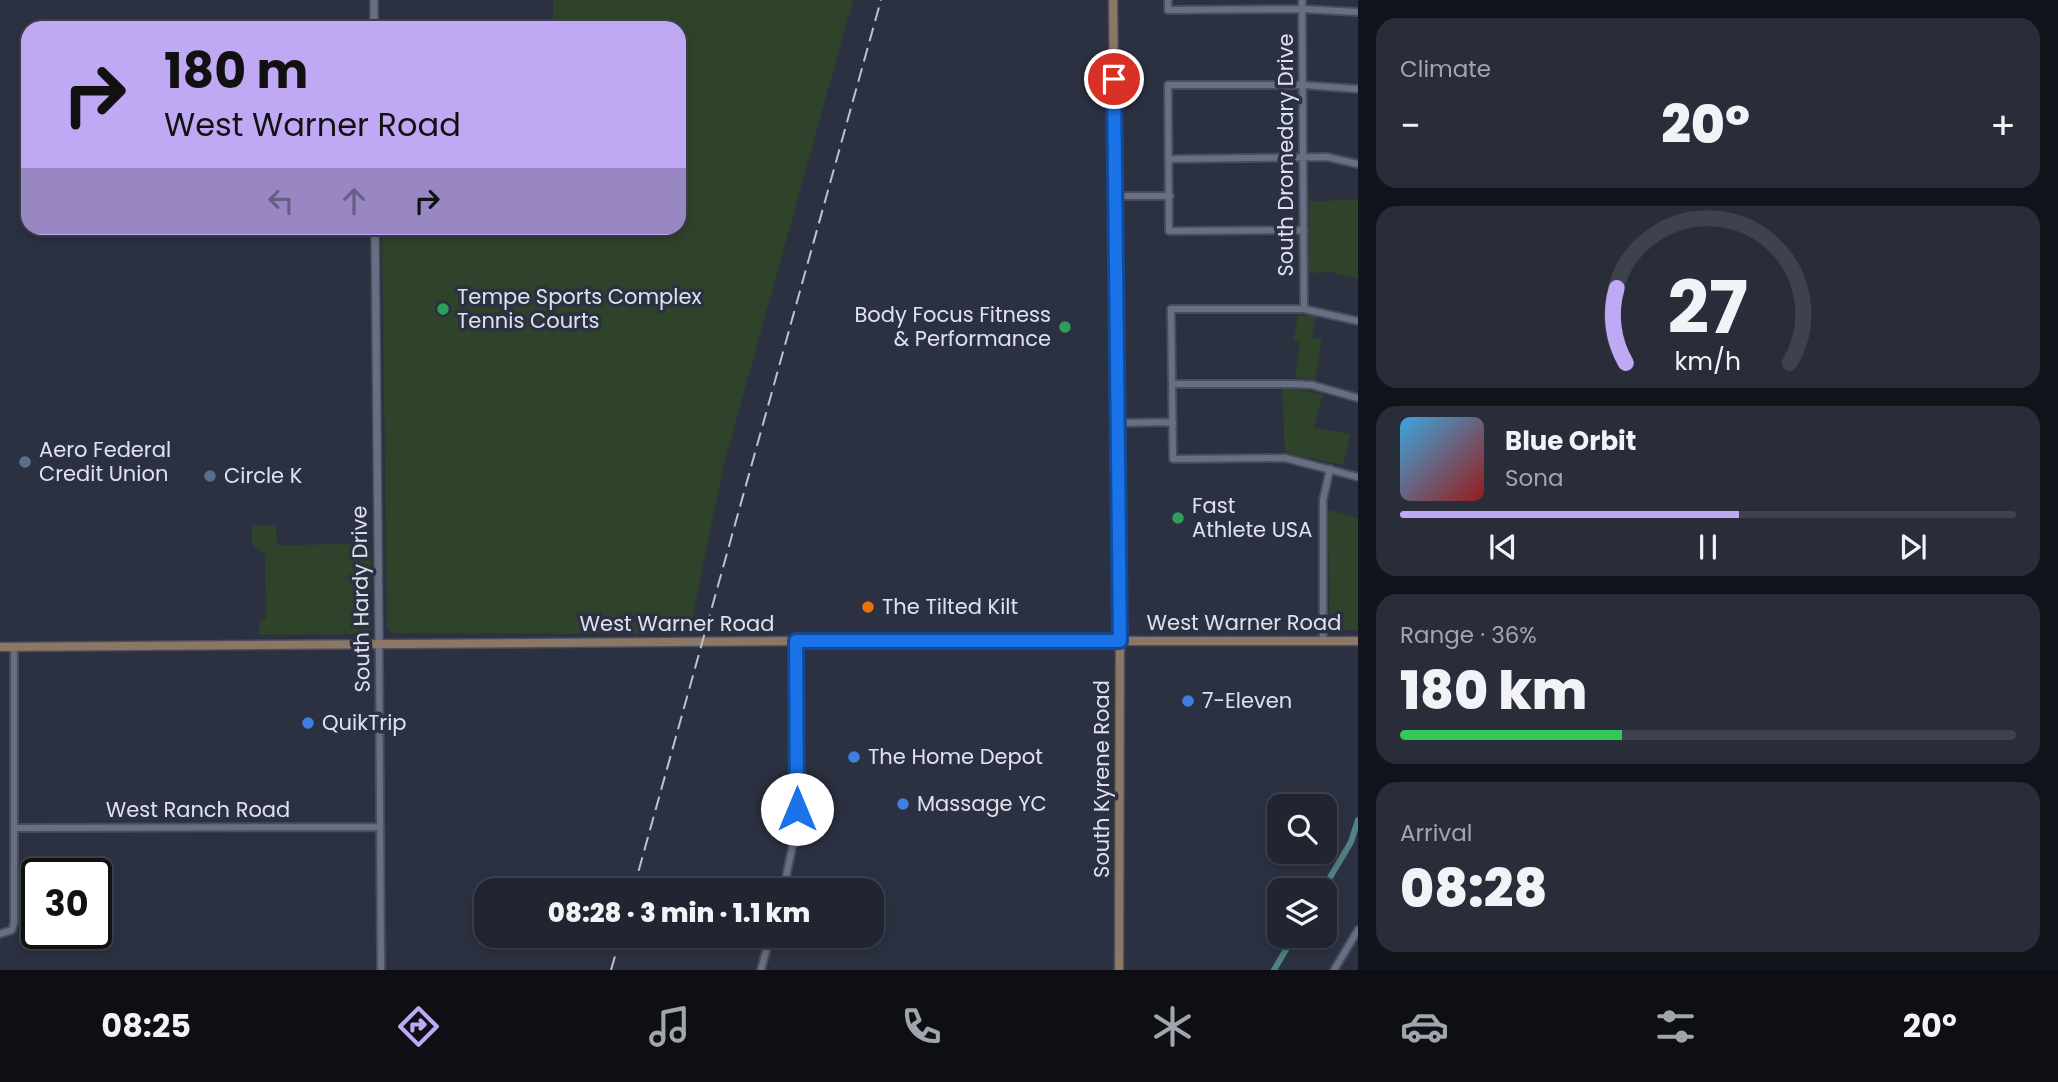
<!DOCTYPE html>
<meta charset="utf-8">
<style>
body{margin:0;font-family:Poppins,sans-serif;background:#292d3a;color:#f1f3f6;height:100vh;display:flex;flex-direction:column;font-size:26px;white-space:nowrap}
*{box-sizing:border-box;margin:0}
p{font-size:23px;color:#a2a5ac}
.icon{flex:none;width:38px;height:38px;fill:none;stroke:currentColor;stroke-width:2;stroke-linecap:round;stroke-linejoin:round}
.map{position:relative;flex:1;overflow:hidden}
.side{display:flex;flex-direction:column;gap:18px;padding:18px;background:#12141c;width:700px}
.side>*{flex:none}
.banner{position:absolute;left:21px;top:21px;width:665px;height:214px;border-radius:21px;box-shadow:0 4px 10px #0003,0 0 0 2px #3e424d;background:#bfa9f4;color:#111;overflow:hidden}
.fabs{position:absolute;left:1267px;top:794px;display:grid;gap:14px}
.fabs a{display:grid;place-items:center;width:70px;height:70px;border-radius:14px;background:#212532;box-shadow:0 4px 10px #0003,0 0 0 2px #3e424d;font-size:35px}
.speed{position:absolute;left:21px;top:858px;display:flex;gap:14px;font-size:35px;font-weight:700;text-align:center}
.speed>*{display:grid;place-content:center;width:91px;height:91px;border-radius:50%;background:#212532;box-shadow:0 4px 10px #0003,0 0 0 2px #3e424d;line-height:1}
.speed .limit{border:4px solid #111;border-radius:10px;background:#fff;color:#111}
.pin{position:absolute;display:grid;place-items:center;width:60px;height:60px;color:#fff;margin:-30px;border:4px solid #fff;border-radius:50%;box-shadow:0 2px 7px #0007}
.me{position:absolute;width:77px;margin:-38px;rotate:0deg;stroke-linejoin:round;filter:drop-shadow(0 0 5px #0008)}
.turn{display:flex;align-items:center;gap:24px;height:147px;padding:0 28px;font-size:32px}
.turn .icon{width:91px;height:91px;stroke-width:2.5}
.turn b{display:block;font-size:49px;line-height:60px}
.lanes{display:flex;align-items:center;height:66px;padding:0 28px;background:#0003;justify-content:center;gap:35px;direction:ltr}
.lanes .off{opacity:.35}
.big{font-size:52px;font-weight:800;line-height:1.1}
.side .tile{flex:1;display:flex;flex-direction:column;justify-content:center;gap:10px;min-width:0;padding:0 24px;border-radius:21px;background:#292d3a}
.side .dial{align-items:center;gap:0}
.dial svg{height:182px;overflow:visible;fill:none;stroke:#3e424d;stroke-width:7;stroke-linecap:round;text-anchor:middle}
.dial text{fill:#f1f3f6;stroke:none}
.song{display:flex;align-items:center;gap:21px}
.cover{width:84px;height:84px;border-radius:10px;background:linear-gradient(135deg,hsl(200 70% 55%),hsl(0 70% 35%))}
.played{height:7px;border-radius:4px;background:linear-gradient(90deg,#bfa9f4 55%,#3e424d 55%)}
.keys{display:flex;justify-content:space-around;direction:ltr}
.heat{display:flex;justify-content:space-between;align-items:center;font-size:38px;direction:ltr}
.charge{height:10px;border-radius:5px;background:linear-gradient(90deg,#34c759 36%,#3e424d 0)}
.trip{position:absolute;left:474px;top:878px;width:410px;height:70px;border-radius:21px;background:#212532;box-shadow:0 4px 10px #0003,0 0 0 2px #3e424d;font-weight:800;line-height:70px;text-align:center}
.dock{display:flex;height:112px;justify-content:space-around;align-items:center;background:#0d0f14;color:#a2a5ac}
.dock .icon{width:49px;height:49px}
.dock .active{color:#bfa9f4}
.dock b{font-size:32px;color:#f1f3f6}
main{display:flex;flex:1;min-height:0}
.map>svg:first-child{display:block}
.green{fill:#2e4329}
.lines{fill:none;stroke-linecap:round;stroke-linejoin:round}
.canal{stroke:#4f8283;stroke-width:6}
.minor-casing{stroke:#494d5b;stroke-width:10}
.tertiary-casing{stroke:#494d5b;stroke-width:10}
.secondary-casing{stroke:#494d5b;stroke-width:11}
.minor{stroke:#696f83;stroke-width:6}
.tertiary{stroke:#696f83;stroke-width:7}
.secondary{stroke:#8a7766;stroke-width:8}
.rail{stroke:#bec1ce;stroke-width:2;stroke-dasharray:14 7;stroke-linecap:butt}
.route-casing{stroke:#114b97;stroke-width:18}
.route{stroke:#1a73e8;stroke-width:12}
.leisure-dot{fill:#2e9e5b;stroke:#2c3142;stroke-width:2.5}
.service-dot{fill:#5c6f8a;stroke:#2c3142;stroke-width:2.5}
.food-dot{fill:#e8710a;stroke:#2c3142;stroke-width:2.5}
.shop-dot{fill:#3f7fe0;stroke:#2c3142;stroke-width:2.5}
.labels{text-anchor:middle;stroke-width:7;stroke-linejoin:round;paint-order:stroke}
.street-label{font-size:21px;fill:#dfe2ee;stroke:#2c3142}
.poi-label{font-size:21px;fill:#dfe2ee;stroke:#2c3142;text-anchor:start}
</style>
<main>
<div class="map">
<svg width="1358" height="970" viewBox="0 0 1358 970">
<rect width="100%" height="100%" fill="#2c3142"/>
<!-- green -->
<path class="green" d="M553 0H853L724 464 689 634 392 633 387 627 382 228H679V28H553Z
M1358 200V279L1332 272 1309 273V201Z
M1298 316H1316L1312 338 1322 339 1315 381 1295 377 1300 342 1293 341Z
M1282 387 1323 394 1314 428 1350 434 1343 465 1285 453Z
M1328 510 1358 518V630H1337L1329 625Z
M252 525H276L277 545 357 544 371 547V634L259 635V621L266 618 265 554C248 546 252 542 252 525Z"/>
<g class="lines">
<!-- canal -->
<path class="canal" d="M1322 891 1351 842 1358 820
M1274 970 1294 936"/>
<defs>
<path id="minor" d="M1168 0V10L1302 9 1358 12
M1302 0 1304 309
M1169 159 1327 157 1358 164
M1115 196H1170
M1304 230 1169 231 1168 85H1303L1358 89
M1358 321 1304 309H1171L1173 459 1285 458 1358 477
M1172 384H1295L1312 385 1358 398
M1117 423 1173 422
M1323 640V500L1330 469
M379 644 381 970
M15 828 380 827
M783 891 796 830V641
M0 934 12 930 14 923V647
M761 970 770 936
M1334 970 1358 930"/>
<path id="tertiary" d="M374 0V28
M375 228 379 644"/>
<path id="secondary" d="M1113 0 1120 625 1119 970
M0 647 802 641H1358"/>
</defs>
<!-- minor casing -->
<use href="#minor" class="minor-casing"/>
<!-- tertiary casing -->
<use href="#tertiary" class="tertiary-casing"/>
<!-- secondary casing -->
<use href="#secondary" class="secondary-casing"/>
<!-- minor -->
<use href="#minor" class="minor"/>
<!-- tertiary -->
<use href="#tertiary" class="tertiary"/>
<!-- secondary -->
<use href="#secondary" class="secondary"/>
<!-- rail -->
<path class="rail" d="M633 891 881 0
M611 970 621 936"/>
</g>
<g class="lines">
<defs>
<path id="route" d="M797 809 796 641H1120L1114 79"/>
</defs>
<!-- route casing -->
<use href="#route" class="route-casing"/>
<!-- route -->
<use href="#route" class="route"/>
</g>
<!-- markers -->
<g class="leisure-dot">
<circle cx="443" cy="309" r="7"/>
<circle cx="1065" cy="327" r="7"/>
<circle cx="1178" cy="518" r="7"/>
</g>
<g class="service-dot">
<circle cx="25" cy="462" r="7"/>
<circle cx="210" cy="476" r="7"/>
</g>
<circle class="food-dot" cx="868" cy="607" r="7"/>
<g class="shop-dot">
<circle cx="1188" cy="701" r="7"/>
<circle cx="308" cy="723" r="7"/>
<circle cx="854" cy="757" r="7"/>
<circle cx="903" cy="804" r="7"/>
</g>
<g class="labels">
<!-- street labels -->
<g class="street-label">
<text transform="translate(1286 155) rotate(-90)" y="7">South Dromedary Drive</text>
<text transform="translate(361 599) rotate(-91)" y="7">South Hardy Drive</text>
<text x="1244" y="630">West Warner Road</text>
<text x="677" y="631">West Warner Road</text>
<text transform="translate(1102 779) rotate(-90)" y="7">South Kyrene Road</text>
<text x="198" y="817">West Ranch Road</text>
</g>
<!-- poi labels -->
<g class="poi-label">
<text x="457" y="304">Tempe Sports Complex<tspan x="457" dy="24">Tennis Courts</tspan></text>
<text x="1051" y="322" text-anchor="end">Body Focus Fitness<tspan x="1051" dy="24">&amp; Performance</tspan></text>
<text x="39" y="457">Aero Federal<tspan x="39" dy="24">Credit Union</tspan></text>
<text x="224" y="483">Circle K</text>
<text x="1192" y="513">Fast<tspan x="1192" dy="24">Athlete USA</tspan></text>
<text x="882" y="614">The Tilted Kilt</text>
<text x="1202" y="708">7-Eleven</text>
<text x="322" y="730">QuikTrip</text>
<text x="868" y="764">The Home Depot</text>
<text x="917" y="811">Massage YC</text>
</g>
</g>
</svg>
<div class="fabs">
<a><svg class="icon" aria-label="search" viewBox="0 0 24 24"><circle cx="10" cy="10" r="6"/><path d="M15 15l6 6"/></svg></a>
<a><svg class="icon" aria-label="layers" viewBox="0 0 24 24"><path d="M12 4l9 5-9 5-9-5zM3 14l9 5 9-5"/></svg></a>
</div>
<div class="speed"><div class="limit">30</div></div>
<div class="pin" style="left:1114px;top:79px;background:#d93025"><svg class="icon" aria-label="arrive" viewBox="0 0 24 24"><path d="M6 21V4h12l-3 4 3 4H6"/></svg></div>
<svg class="me" style="left:797px;top:809px" viewBox="-20 -20 40 40"><circle r="19" fill="#fff"/><path d="M0-13L10 11 0 6-10 11z" fill="#1a73e8"/></svg>
<div class="trip">08:28 · 3 min · 1.1 km</div>
<div class="banner">
<div class="turn"><svg class="icon" aria-label="right" viewBox="0 0 24 24"><path d="M7 20v-9h11M14 6l5 5-5 5"/></svg><div><b>180 m</b>West Warner Road</div></div>
<div class="lanes"><svg class="icon off" aria-label="left" viewBox="0 0 24 24"><path d="M17 20v-9H6M10 6l-5 5 5 5"/></svg><svg class="icon off" aria-label="ahead" viewBox="0 0 24 24"><path d="M12 20V5M6 11l6-6 6 6"/></svg><svg class="icon" aria-label="right" viewBox="0 0 24 24"><path d="M7 20v-9h11M14 6l5 5-5 5"/></svg></div>
</div>
</div>
<section class="side">
<div class="tile"><p>Climate</p>
<div class="heat"><a>−</a><b class="big">20°</b><a>+</a></div>
</div>
<div class="tile dial"><svg viewBox="0 0 100 80">
<path d="M14 69A42 42 0 1 1 86 69"/>
<path d="M14 69A42 42 0 0 1 10 36" stroke="#bfa9f4"/>
<text x="50" y="56" font-size="32" font-weight="700">27</text>
<text x="50" y="72" font-size="11">km/h</text>
</svg></div>
<div class="tile">
<div class="song"><i class="cover"></i><div><b>Blue Orbit</b><p>Sona</p></div></div>
<div class="played"></div>
<div class="keys"><svg class="icon" aria-label="previous" viewBox="0 0 24 24"><path d="M18 5L8 12l10 7zM5 5v14"/></svg><svg class="icon" aria-label="pause" viewBox="0 0 24 24"><path d="M8 5v14M16 5v14"/></svg><svg class="icon" aria-label="next" viewBox="0 0 24 24"><path d="M6 5l10 7-10 7zM19 5v14"/></svg></div>
</div>
<div class="tile"><p>Range · 36%</p><b class="big">180 km</b><div class="charge"></div></div>
<div class="tile"><p>Arrival</p><b class="big">08:28</b></div>
</section>
</main>
<nav class="dock">
<b>08:25</b>
<svg class="icon active" aria-label="directions" viewBox="0 0 24 24"><path d="M12 3l9 9-9 9-9-9zM9 14v-3h6M13 9l2 2-2 2"/></svg>
<svg class="icon" aria-label="music" viewBox="0 0 24 24"><path d="M9 18V5l10-2v13"/><circle cx="6" cy="18" r="3"/><circle cx="16" cy="16" r="3"/></svg>
<svg class="icon" aria-label="phone" viewBox="0 0 24 24"><path d="M5 4h4l2 5-3 2q2 4 5 5l2-3 5 2v4C11 20 4 13 5 4z"/></svg>
<svg class="icon" aria-label="climate" viewBox="0 0 24 24"><path d="M12 3v18M4 7l16 10M4 17L20 7"/></svg>
<svg class="icon" aria-label="car" viewBox="0 0 24 24"><path d="M5 17H2v-5l4-1 3-4h7l3 4 3 1v5h-3M9 17h6M6 11h13"/><circle cx="7" cy="17" r="2"/><circle cx="17" cy="17" r="2"/></svg>
<svg class="icon" aria-label="filters" viewBox="0 0 24 24"><path d="M4 7h16M4 17h16"/><circle cx="9" cy="7" r="2"/><circle cx="15" cy="17" r="2"/></svg>
<b>20°</b>
</nav>
